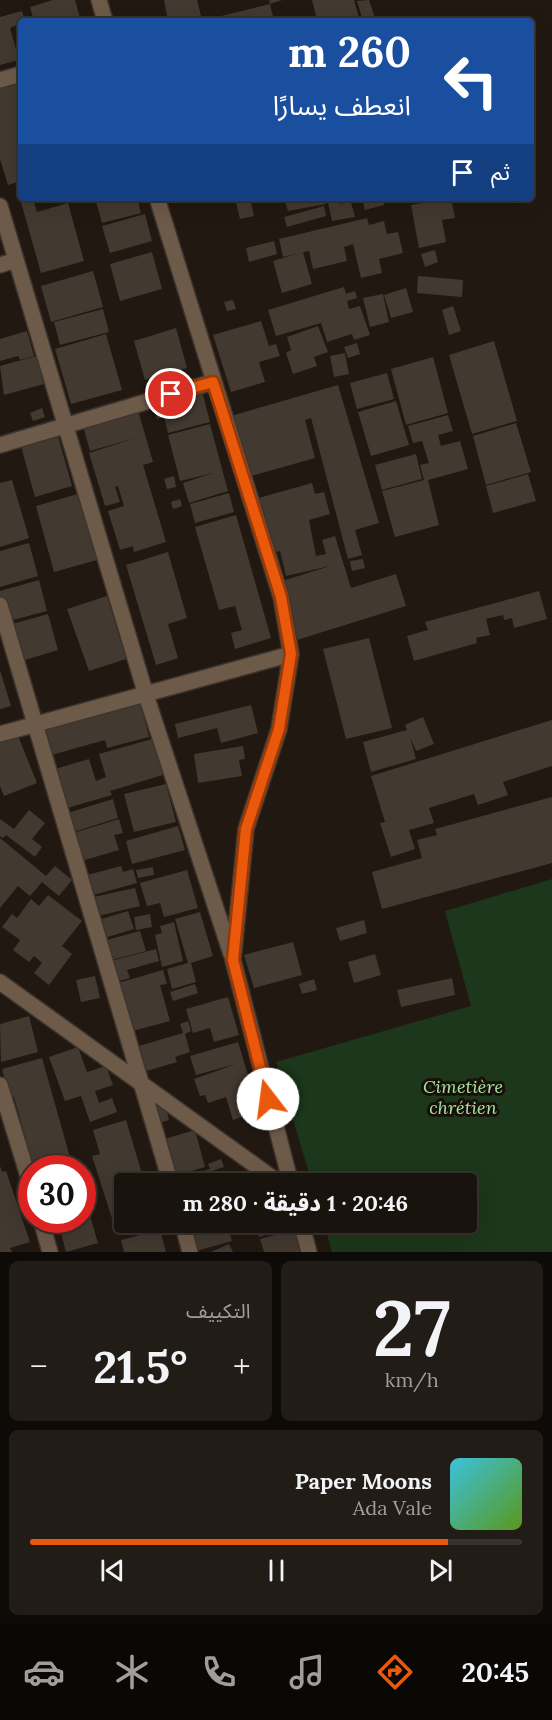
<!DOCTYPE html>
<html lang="ar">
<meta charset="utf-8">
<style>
body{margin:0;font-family:Lora,"Noto Sans Arabic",serif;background:#221c16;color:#f1f3f6;direction:rtl;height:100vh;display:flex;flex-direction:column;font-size:22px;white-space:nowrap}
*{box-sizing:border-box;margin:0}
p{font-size:20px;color:#9f9e9d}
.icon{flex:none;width:33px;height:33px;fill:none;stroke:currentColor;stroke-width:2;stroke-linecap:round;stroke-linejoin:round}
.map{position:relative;height:1252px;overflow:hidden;direction:ltr}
.sheet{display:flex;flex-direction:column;gap:9px;padding:9px;background:#0e0a07;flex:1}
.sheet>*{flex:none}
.top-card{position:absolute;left:18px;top:18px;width:516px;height:183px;border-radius:6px;box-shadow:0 6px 24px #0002,0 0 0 2px #37322e;direction:rtl;background:#1a4fa0;color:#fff;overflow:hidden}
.speed{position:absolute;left:18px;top:1155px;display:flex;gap:12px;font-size:30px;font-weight:700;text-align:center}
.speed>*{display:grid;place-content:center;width:78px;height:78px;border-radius:50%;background:#19130d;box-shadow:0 6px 24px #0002,0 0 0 2px #37322e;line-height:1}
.speed .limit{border:9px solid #d22;background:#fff;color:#111}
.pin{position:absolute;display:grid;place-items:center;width:51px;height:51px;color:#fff;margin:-26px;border:3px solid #fff;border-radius:50%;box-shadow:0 2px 6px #0007}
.me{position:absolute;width:66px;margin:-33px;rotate:345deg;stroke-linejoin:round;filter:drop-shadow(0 0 4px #0008)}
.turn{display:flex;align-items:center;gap:21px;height:126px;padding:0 24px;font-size:27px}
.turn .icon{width:78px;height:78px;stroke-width:2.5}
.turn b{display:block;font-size:42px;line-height:51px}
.then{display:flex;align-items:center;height:57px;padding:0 24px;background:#0003;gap:12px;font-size:22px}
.big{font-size:45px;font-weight:800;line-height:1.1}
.sheet .widget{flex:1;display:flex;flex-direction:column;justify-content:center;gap:9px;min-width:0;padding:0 21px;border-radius:9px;background:#221c16}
.sheet .dial{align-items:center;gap:0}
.dial b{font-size:78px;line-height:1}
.song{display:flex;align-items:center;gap:18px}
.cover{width:72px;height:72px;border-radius:9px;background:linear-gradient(135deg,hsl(190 70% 55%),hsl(90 70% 35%))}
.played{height:6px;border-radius:3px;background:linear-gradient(90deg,#ea580c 85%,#37322e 85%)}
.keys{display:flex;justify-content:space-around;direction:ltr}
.heat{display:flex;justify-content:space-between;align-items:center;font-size:33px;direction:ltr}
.sheet .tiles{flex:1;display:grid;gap:9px;grid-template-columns:1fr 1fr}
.widget:last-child{grid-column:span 2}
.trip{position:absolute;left:114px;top:1173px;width:363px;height:60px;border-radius:6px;background:#19130d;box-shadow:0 6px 24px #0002,0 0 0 2px #37322e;font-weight:800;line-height:60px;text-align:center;direction:rtl}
.dock{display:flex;height:96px;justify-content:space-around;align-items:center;background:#0a0805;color:#9f9e9d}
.dock .icon{width:42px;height:42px}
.dock .selected{color:#ea580c}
.dock b{font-size:27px;color:#f1f3f6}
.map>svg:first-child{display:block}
.green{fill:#1c371b}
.building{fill:#423930}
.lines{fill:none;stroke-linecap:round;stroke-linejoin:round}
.minor-casing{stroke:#3d352e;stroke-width:18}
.minor{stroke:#6e5a49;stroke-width:15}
.route-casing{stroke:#983908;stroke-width:15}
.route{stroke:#ea580c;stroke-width:10}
.labels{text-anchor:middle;stroke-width:6;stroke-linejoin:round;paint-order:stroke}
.park-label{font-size:18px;font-style:italic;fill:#a5e6a2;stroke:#181008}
</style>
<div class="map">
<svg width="552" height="1252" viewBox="0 0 552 1252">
<rect width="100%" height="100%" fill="#211911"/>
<!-- green -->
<path class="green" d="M552 879V1252H332L324 1223 466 1222V1184L312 1183 276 1062 471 1006 445 911Z"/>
<!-- building -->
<path class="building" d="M53 0H75L81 21H34L30 7Z
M164 0H197L201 16 168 21Z
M269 0H282L270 4 274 21H201L270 4Z
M312 0H354L360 21H301L316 16Z
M369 0 376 21H363L357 1Z
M22 11 25 21 10 28 19 60 0 65V17Z
M21 73V181L8 185 0 159V80Z
M95 198H137L141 213 102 223Z
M235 198H250L254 216 240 219Z
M284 198H324L326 204 288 211Z
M327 198H338L340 204 351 202 355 217 332 221Z
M362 198H383L384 205 365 210Z
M451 198 455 218 442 220 446 242 419 248 411 205Z
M33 199 37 212 68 203 84 261 41 273 21 202Z
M324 206 326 216 287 227 284 217Z
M145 214 152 241 110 253 102 226Z
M367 218 369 225 384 221 387 234 398 232 403 253 379 259 382 273 361 278 353 244 344 247 347 261 313 269 309 251 283 257 279 239Z
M274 241 277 254 249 262 246 248Z
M435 250 438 262 425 267 421 254Z
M152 252 162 289 120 301 110 264Z
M303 252 312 284 282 293 273 261Z
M93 271 103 307 51 322 41 286Z
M418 276 463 280 462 297 417 293Z
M344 287 346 294 355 291 357 298 347 301 349 309 360 306 370 335 354 340 352 334 327 342 321 323 276 336 268 310Z
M406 288 413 312 391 318 384 295Z
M383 294 389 322 370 327 363 298Z
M233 300 236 309 227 311 224 302Z
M453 306 461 331 449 335 442 310Z
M103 309 109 332 60 345 54 322Z
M261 321 269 346 276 344 280 356 259 362 265 382 231 392 213 335Z
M318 326 328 352 314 357 317 366 293 374 286 353 291 350 287 337Z
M176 328 187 368 145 380 134 341Z
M27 331 34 356 20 360 18 356 0 361V339Z
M106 334 122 390 71 404 55 349Z
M494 341 517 421 472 434 449 355Z
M357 343 360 354 348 358 344 347Z
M345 353 349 374 334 377 330 356Z
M36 356 44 384 4 395 0 366Z
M433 357 448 413 406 425 391 369Z
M387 373 394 399 357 409 350 383Z
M338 385 379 523 355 530 362 555 348 559 311 418 305 420 315 458 248 477 231 416Z
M201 388 210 422 168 433 164 417 157 419 152 401Z
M396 401 409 445 371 456 358 412Z
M137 407 153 462 143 465 166 542 134 552 133 546 120 550 108 511 124 506 118 486 115 487 120 502 105 506 89 453 135 438 90 451 82 422Z
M42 408 45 417 33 421 30 413Z
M448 415 453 431 438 435 441 446 460 441 468 469 428 480 439 525 395 537 382 491 424 480 420 465 429 463 422 441 413 443 408 426Z
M516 423 531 472 486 485 473 436Z
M210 424 228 491 189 503 183 483 213 473 180 481 168 435Z
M56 429 72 486 35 497 19 439Z
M416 454 422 479 382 490 375 465Z
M528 474 536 501 493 513 486 486Z
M174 476 176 487 167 489 164 479Z
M12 480 29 538 0 547V483Z
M312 483 315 494 324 492 330 514 309 520 316 556 326 554 322 540 335 536 351 588 396 574 406 606 297 640 279 582 330 566 286 576 280 551 270 554 255 499Z
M229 493 234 512 195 523 190 504Z
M78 494 97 560 54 572 36 506Z
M180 499 182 506 173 509 171 502Z
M236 515 271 638 235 649 231 633 242 630 235 606 219 610 195 527Z
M29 543 38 576 0 587V551Z
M168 552 187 618 168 624 178 658 156 665 126 565Z
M363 559 365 568 352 571 350 561Z
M39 580 47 611 5 622 0 605V591Z
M539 591 547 619 514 628 512 618 504 620 503 615 486 619 490 635 476 638 477 643 414 661 407 636 428 630 425 622Z
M107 596 126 659 89 671 67 609Z
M48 614 58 650 15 663 5 626Z
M369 638 392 728 346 739 323 649Z
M0 670 11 706 0 709Z
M138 693 149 737 107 748 105 740 41 758 32 725Z
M251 705 258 733 221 743 217 728 178 738 175 724Z
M423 717 434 744 416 751 410 737 416 759 371 772 363 742 407 730 405 725Z
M552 720V766L503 782 508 795 478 805 474 794 429 808 434 823 409 830 415 849 391 857 380 823 385 822 371 776Z
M14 726 37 783 4 796 0 786V731Z
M152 739 163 775 110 791 112 795 60 810 48 771 89 759 96 781 106 777 99 754Z
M243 746 245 759 239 760 242 776 198 783 194 754Z
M166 784 176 822 134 832 124 794Z
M552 797V863L382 909 372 872 422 858 417 840 437 835 435 829Z
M113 799 118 818 67 834 61 815Z
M29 810 45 823 32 839 42 847 35 857 6 835 3 838 0 836V819L14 829Z
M119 819 123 833 114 835 119 850 78 862 70 834Z
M178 826 185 850 132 864 126 841Z
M0 838 46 876 55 866 72 880 59 896 42 882 30 896 18 886 0 908Z
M121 866 123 872 133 869 137 883 86 897 80 877Z
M153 867 154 875 138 878 136 870Z
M187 870 198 908 164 917 160 903 147 906 140 883Z
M135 888 140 906 94 917 89 898Z
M48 895 82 921 62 946 72 954 49 985 34 973 42 963 34 956 29 962 13 950 20 940 2 927 12 914 17 918 31 899 39 906Z
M128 911 134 929 101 939 95 921Z
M200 912 213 956 191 963 196 982 172 989 167 969 188 963 175 919Z
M150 914 152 927 136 930 134 917Z
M364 920 367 933 340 941 336 928Z
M174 922 183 961 162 967 155 935 162 933 160 926Z
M140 931 146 951 104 962 99 942Z
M293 942 302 975 254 988 244 955Z
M156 949 159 961 127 970 130 978 113 983 107 962Z
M375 954 381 975 354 983 348 962Z
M163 970 167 984 160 985 170 1021 125 1033 111 985Z
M95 976 100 998 81 1002 76 980Z
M452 978 455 995 401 1007 397 990Z
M314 979 317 990 302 994 299 984Z
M195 984 198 993 173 1001 170 992Z
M228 997 239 1035 214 1042 210 1028 193 1033 186 1009Z
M29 1016 38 1052 1 1062 0 1024Z
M188 1021 191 1031 185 1034 190 1052 175 1057 177 1062 140 1073 132 1048 183 1033 180 1024Z
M238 1042 259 1111 233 1120 226 1097 208 1103 205 1095 200 1096 194 1079 236 1064 196 1075 190 1056Z
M78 1047 87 1072 106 1066 113 1085 95 1091 99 1103 112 1098 117 1112 90 1122 81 1096 65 1101 49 1057Z
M42 1058 73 1168H34L14 1097 10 1098 2 1069Z
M164 1102 169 1120 153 1125 148 1107Z
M126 1120 145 1184H124V1222L154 1223 117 1234 92 1156 100 1154 93 1130Z
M195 1130 205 1167 174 1176 164 1139Z
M221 1159 224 1167 212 1171 215 1184H178L176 1179 210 1169 208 1164Z
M0 1166 2 1172 6 1171 30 1242 10 1248 12 1252H0Z
M89 1212 98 1243 66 1252 58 1221 82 1220V1214Z
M188 1222H226L232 1241 196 1251Z
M255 1222H298L299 1225 259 1237Z
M300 1228 306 1252H264L260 1239Z
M160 1230 166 1252H124L121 1240Z
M229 1244 233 1252H211Z"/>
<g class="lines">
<defs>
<path id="minor" d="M99 0 105 21
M0 80 21 74
M157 198 281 597 291 654 279 729 246 829 233 960 291 1184
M0 206 146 695 231 954
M0 265 16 260
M0 445 213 382
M0 605 171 1184
M0 734 291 654
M0 982 281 1184
M0 1085 32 1189
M41 1220 50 1252
M182 1222 190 1252
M301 1222 309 1252"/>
</defs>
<!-- minor casing -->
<use href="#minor" class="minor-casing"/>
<!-- minor -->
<use href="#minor" class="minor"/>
</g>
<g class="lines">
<defs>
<path id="route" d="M171 394 213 382 281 597 291 654 279 729 246 829 233 960 268 1099"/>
</defs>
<!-- route casing -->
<use href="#route" class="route-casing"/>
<!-- route -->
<use href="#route" class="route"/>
</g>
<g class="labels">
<!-- park labels -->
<g class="park-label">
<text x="463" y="1093">Cimetière<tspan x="463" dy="21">chrétien</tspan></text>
</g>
</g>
</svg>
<div class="speed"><div class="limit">30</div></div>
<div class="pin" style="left:171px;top:394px;background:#d93025"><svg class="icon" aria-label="arrive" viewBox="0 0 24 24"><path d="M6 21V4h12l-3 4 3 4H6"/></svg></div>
<svg class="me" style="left:268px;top:1099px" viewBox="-20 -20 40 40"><circle r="19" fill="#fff"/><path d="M0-13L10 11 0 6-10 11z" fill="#ea580c"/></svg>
<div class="trip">20:46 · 1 دقيقة · 280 m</div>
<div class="top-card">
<div class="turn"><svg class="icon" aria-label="left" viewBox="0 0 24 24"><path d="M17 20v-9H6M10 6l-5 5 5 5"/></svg><div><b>260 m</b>انعطف يسارًا</div></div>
<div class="then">ثم<svg class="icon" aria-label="arrive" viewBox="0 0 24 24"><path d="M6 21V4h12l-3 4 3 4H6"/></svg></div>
</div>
</div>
<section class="sheet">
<div class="tiles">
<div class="widget dial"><b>27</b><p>km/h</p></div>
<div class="widget"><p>التكييف</p>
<div class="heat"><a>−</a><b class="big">21.5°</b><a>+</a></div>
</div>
<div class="widget">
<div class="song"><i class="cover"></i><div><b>Paper Moons</b><p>Ada Vale</p></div></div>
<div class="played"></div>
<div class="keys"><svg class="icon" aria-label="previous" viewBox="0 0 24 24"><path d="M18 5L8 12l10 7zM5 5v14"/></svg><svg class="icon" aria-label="pause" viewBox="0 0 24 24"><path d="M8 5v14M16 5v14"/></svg><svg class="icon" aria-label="next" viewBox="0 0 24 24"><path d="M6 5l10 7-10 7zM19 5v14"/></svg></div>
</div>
</div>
</section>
<nav class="dock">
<b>20:45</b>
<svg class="icon selected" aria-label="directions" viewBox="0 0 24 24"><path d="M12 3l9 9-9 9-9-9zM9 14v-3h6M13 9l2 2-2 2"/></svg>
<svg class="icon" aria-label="music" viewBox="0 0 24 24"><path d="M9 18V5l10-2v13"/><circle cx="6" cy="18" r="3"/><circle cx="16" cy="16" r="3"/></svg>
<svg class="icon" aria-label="phone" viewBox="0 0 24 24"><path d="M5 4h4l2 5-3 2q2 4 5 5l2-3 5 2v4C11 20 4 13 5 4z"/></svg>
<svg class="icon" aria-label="climate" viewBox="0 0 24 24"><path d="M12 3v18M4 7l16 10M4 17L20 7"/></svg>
<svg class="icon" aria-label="car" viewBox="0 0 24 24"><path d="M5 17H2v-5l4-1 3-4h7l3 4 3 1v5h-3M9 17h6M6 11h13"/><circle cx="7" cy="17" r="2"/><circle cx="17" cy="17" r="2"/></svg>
</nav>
